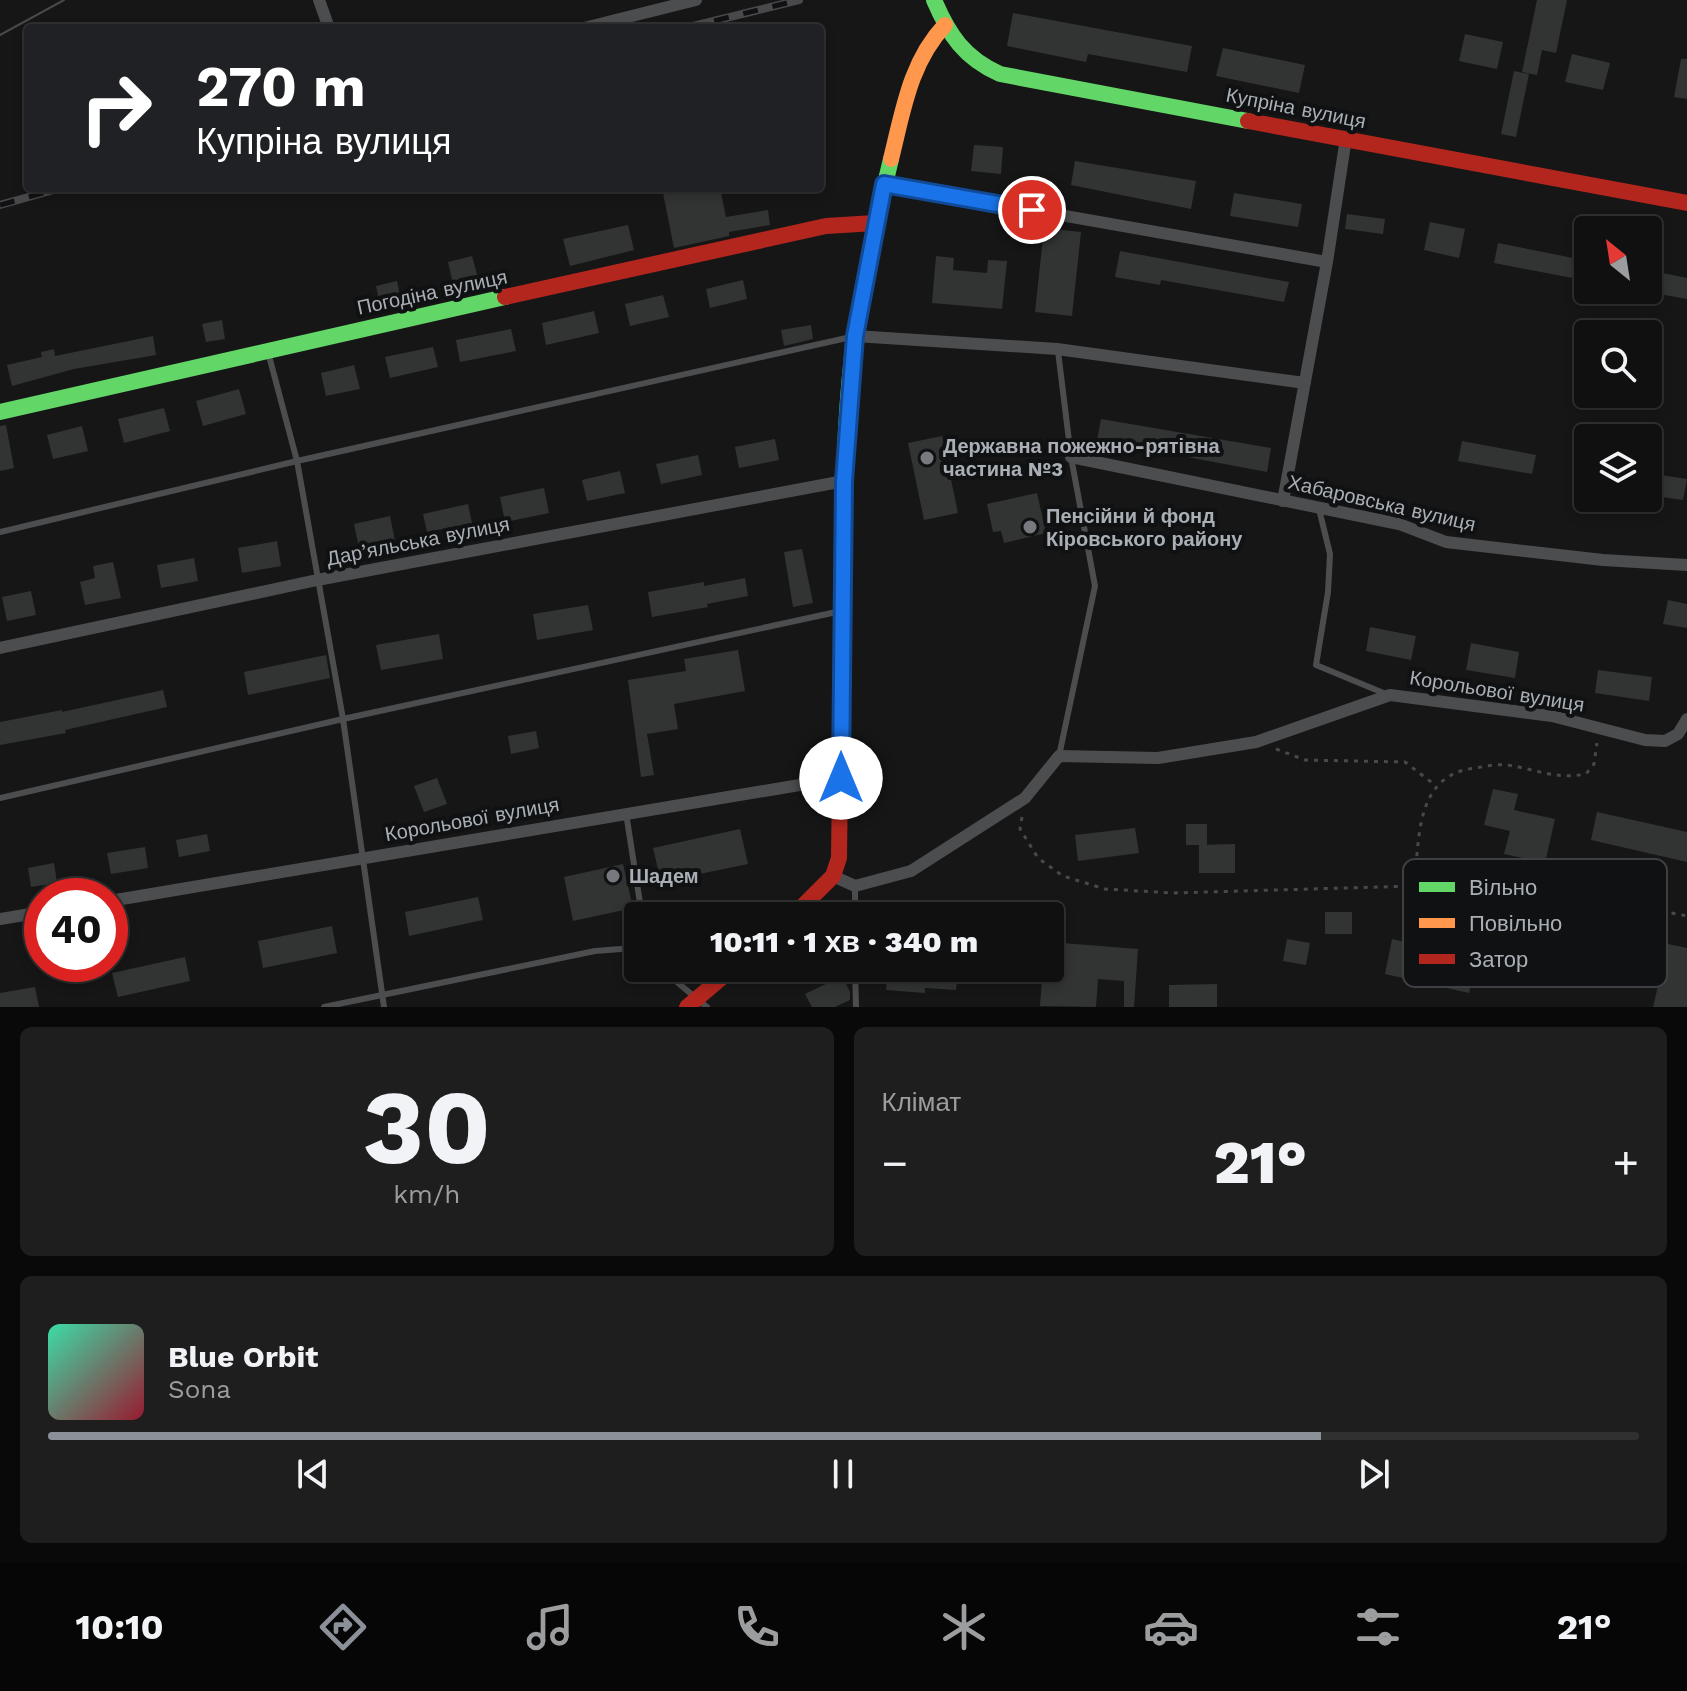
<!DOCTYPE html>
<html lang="uk">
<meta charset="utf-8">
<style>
body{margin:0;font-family:"Work Sans",sans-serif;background:#1e1e1e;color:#f1f3f6;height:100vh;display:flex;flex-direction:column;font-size:30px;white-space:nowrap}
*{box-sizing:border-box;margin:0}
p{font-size:26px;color:#9c9d9f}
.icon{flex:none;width:44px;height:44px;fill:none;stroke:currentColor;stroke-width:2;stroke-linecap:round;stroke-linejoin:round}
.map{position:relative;height:1007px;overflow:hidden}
.details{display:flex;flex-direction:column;gap:20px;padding:20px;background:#090909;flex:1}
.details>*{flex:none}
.top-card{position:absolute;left:24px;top:24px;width:800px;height:168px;border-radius:8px;box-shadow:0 4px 12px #0003,0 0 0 2px #303030;background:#202124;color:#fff;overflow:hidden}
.needle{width:52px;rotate:330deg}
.buttons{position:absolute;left:1574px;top:216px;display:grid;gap:16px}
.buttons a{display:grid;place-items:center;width:88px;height:88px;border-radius:8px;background:#101010;box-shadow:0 4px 12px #0003,0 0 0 2px #303030;font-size:40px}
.speed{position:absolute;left:24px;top:878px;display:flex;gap:16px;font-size:40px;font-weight:700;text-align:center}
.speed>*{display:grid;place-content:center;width:104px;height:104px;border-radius:50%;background:#101010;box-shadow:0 4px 12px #0003,0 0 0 2px #303030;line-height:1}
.speed .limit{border:12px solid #d22;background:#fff;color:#111}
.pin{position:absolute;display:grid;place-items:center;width:68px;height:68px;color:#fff;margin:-34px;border:4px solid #fff;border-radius:50%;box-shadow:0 2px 8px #0007}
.me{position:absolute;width:88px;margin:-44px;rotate:0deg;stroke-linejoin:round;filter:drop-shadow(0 0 6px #0008)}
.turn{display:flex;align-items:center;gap:28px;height:168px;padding:0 40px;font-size:36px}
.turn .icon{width:104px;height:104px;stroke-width:2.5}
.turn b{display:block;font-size:56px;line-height:68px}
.big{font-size:60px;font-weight:800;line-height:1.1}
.details .widget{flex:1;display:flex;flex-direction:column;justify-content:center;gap:12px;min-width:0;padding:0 28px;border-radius:12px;background:#1e1e1e}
.details .dial{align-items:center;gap:0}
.dial b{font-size:104px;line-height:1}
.song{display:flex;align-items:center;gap:24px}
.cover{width:96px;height:96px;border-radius:12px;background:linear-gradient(135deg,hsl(160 70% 55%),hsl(350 70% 35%))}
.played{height:8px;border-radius:4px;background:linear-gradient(90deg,#8c9099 80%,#303030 80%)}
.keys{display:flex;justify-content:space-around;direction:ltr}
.heat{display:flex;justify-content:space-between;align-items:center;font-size:44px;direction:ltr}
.details .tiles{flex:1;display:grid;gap:20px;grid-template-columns:1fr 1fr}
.widget:last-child{grid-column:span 2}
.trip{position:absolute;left:624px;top:902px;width:440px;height:80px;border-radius:8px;background:#101010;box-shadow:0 4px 12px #0003,0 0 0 2px #303030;font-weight:800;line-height:80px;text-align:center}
.dock{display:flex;height:128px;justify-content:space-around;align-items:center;background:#060606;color:#9c9d9f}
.dock .icon{width:56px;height:56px}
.dock .on{color:#8c9099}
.dock b{font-size:36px;color:#f1f3f6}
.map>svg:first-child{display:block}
.building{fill:#323333}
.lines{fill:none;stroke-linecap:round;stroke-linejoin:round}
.path{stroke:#47494b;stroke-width:3;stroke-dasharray:4 6;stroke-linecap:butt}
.lane{stroke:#4c4d4f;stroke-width:6}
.street{stroke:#4c4d4f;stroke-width:12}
.fast{stroke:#63d668;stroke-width:16}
.slow{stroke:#ff974d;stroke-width:16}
.jam{stroke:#b3261e;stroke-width:16}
.tram{stroke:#49494b;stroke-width:2}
.rail-casing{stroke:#49494b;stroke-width:8}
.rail{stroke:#101112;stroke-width:5;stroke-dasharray:15;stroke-linecap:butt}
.route-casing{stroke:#114b97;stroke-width:20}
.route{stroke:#1a73e8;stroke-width:14}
.poi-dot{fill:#76797d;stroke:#101112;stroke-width:3}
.labels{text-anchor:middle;stroke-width:8;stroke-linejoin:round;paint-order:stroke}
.street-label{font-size:20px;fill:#a9afb5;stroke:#101112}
.poi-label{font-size:20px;font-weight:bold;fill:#a9afb5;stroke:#101112;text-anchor:start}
.key{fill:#101112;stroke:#3e4043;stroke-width:2}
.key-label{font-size:22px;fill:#a9afb5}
</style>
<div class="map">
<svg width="1687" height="1007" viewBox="0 0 1687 1007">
<rect width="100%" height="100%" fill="#161616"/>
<!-- building -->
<path class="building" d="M1537 0H1567L1556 53 1542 50 1537 75 1522 72Z
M1013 13 1192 46 1187 72 1088 54 1086 62 1007 46Z
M1465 34 1503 42 1497 69 1459 61Z
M1223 48 1305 65 1299 93 1216 76Z
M1572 54 1610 63 1603 90 1565 82Z
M1681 59H1687V99L1674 97Z
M1514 71 1529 74 1516 137 1501 134Z
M974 145 1003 147 1001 174 971 171Z
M1075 161 1196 181 1191 209 1071 185Z
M662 188H720L726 217 768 210 770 225 729 232V236L674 248Z
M1234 193 1302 204 1298 227 1230 216Z
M1347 214 1385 219 1383 234 1345 229Z
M1430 222 1465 229 1459 258 1424 250Z
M628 225 634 250 570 266 563 239Z
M1044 228 1081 232 1072 316 1035 312Z
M1498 243 1588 261V281L1494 263Z
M1120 251 1289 282 1284 302 1161 280 1160 285 1115 277Z
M472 256 478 278 453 284 448 262Z
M936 256 954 258 953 270 987 273 988 260 1007 261 1002 309 932 303Z
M1648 270 1687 278V299L1648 292Z
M743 280 747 299 710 308 706 289Z
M397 281 401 301 380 306 376 286Z
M663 295 669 317 630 326 625 304Z
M594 311 599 333 546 345 542 323Z
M222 320 225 339 206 342 202 324Z
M811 325 813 339 784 346 781 330Z
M511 329 516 351 460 362 456 340Z
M153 336 156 355 74 369 12 386 7 365 42 357 41 352 54 349 55 356Z
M433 347 438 367 390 378 385 357Z
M354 365 360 389 326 396 321 373Z
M239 389 246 414 203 426 196 401Z
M164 408 170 431 124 443 118 419Z
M1101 419 1271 448 1267 472 1097 440Z
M6 425 14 468 0 471V426Z
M82 426 88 451 53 459 47 435Z
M942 436 958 513 924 520 908 443Z
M775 439 779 460 739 468 735 447Z
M1462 441 1536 455 1532 474 1458 461Z
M698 455 702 475 661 484 656 464Z
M620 471 625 493 587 501 582 480Z
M1648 473 1687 479 1683 500 1648 495Z
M544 488 549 513 505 522 500 497Z
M1037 493 1046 533 1004 543 1001 531 993 532 987 504Z
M468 504 472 523 427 532 423 514Z
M390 516 395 541 359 548 354 524Z
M277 541 281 566 242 573 238 548Z
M802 549 813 603 793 607 784 552Z
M194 558 198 581 161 588 157 565Z
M113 562 121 598 85 605 80 582 95 578 93 566Z
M745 578 748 596 707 604 708 607 652 617 648 592 704 582V586Z
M31 591 36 615 7 621 2 597Z
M1668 600 1687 604V628L1663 624Z
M588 605 593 630 537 640 533 614Z
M1370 627 1416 636 1411 660 1366 651Z
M439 634 443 659 381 670 376 645Z
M1471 643 1519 652 1515 678 1466 670Z
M738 650 745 691 674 704 678 729 647 734 654 775 641 777 628 680 686 671 684 659Z
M326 655 330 678 248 695 244 672Z
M1598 670 1652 677 1649 701 1595 693Z
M163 690 167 707 65 730 66 733 0 745V722L62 710V712Z
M536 731 539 748 511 754 508 736Z
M437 778 447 804 424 812 414 786Z
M1493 789 1518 794 1514 810 1555 819 1545 863 1504 854 1510 831 1484 825Z
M1597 812 1687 832V862L1591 840Z
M1186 824H1207V845H1186Z
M1135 828 1139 853 1078 861 1075 835Z
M740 829 748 864 661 882 653 848Z
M207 834 210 851 179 857 176 840Z
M1235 844V873H1199V845Z
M145 847 148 868 111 874 107 853Z
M54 863 57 883 31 887 28 868Z
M623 864 633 908 573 921 564 877Z
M478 897 483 920 409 936 405 912Z
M1325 912H1352V934H1325Z
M332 926 337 953 263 968 258 941Z
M1287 939 1310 943 1306 965 1283 961Z
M1392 939 1477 958 1469 993 1385 974Z
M1062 943 1138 949 1134 1007H1124V981L1098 979 1096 1007 1040 1006 1042 979 1060 981Z
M1668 944 1687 948V1007H1653Z
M185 957 190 981 118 997 112 973Z
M888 968 958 972 956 990 925 988V993L886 990Z
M842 976 850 992V1000L835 1007H812L805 994Z
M1217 984V1007H1169V985Z
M35 987 39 1007H0V993Z"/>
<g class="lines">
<!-- path -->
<path class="path" d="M1276 749 1305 760 1405 762 1435 785
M1022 817 1020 829 1038 858 1063 876 1105 889 1173 893 1414 886 1567 892 1687 916
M1414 886C1420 839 1414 774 1476 768 1486 766 1497 764 1507 765 1536 769 1555 780 1586 774L1594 764 1597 743"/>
<!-- lane -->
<path class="lane" d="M1058 351 1071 457 1095 586 1059 756
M268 352 297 461 343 719 384 1007
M1319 509 1330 554 1328 592 1316 665 1386 694
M0 532 297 461 851 337
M0 798 343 719 841 611
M626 813 640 903 638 916
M855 886V916
M634 948 638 917
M660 968 707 1007
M855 968 856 1007
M324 1007 595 951 634 948 638 951"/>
<!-- street -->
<path class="street" d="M319 0 329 28
M584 28 696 0
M884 184 1327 262
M855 336 1057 349 1305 383
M1071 457 1399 524 1446 542 1603 560 1687 565
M1283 501 1327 262 1346 138
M0 648 317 580 844 481
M833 876 855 886 911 871 1025 798 1059 756 1158 758 1256 742 1390 695 1552 716 1645 740 1665 741 1678 734 1687 719
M110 901 841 778
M0 919 42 912"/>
<!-- fast -->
<path class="fast" d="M934 0C949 35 964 58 1000 74L1248 121
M0 412 505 297
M843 542C844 473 845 402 855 334 864 275 877 217 891 159"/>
<!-- slow -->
<path class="slow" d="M891 159C903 111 910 62 945 25"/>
<!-- jam -->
<path class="jam" d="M1248 121 1687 203
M505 297 826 226 875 223
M793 916 833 876 839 858 843 542
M687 1007 733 968"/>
<!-- tram -->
<path class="tram" d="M0 35 64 0"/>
<defs>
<path id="rail" d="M685 28 799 0
M0 205 61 188"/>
</defs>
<!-- rail casing -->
<use href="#rail" class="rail-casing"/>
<!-- rail -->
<use href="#rail" class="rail"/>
</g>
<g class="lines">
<defs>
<path id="route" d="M841 778 844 481 855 336 884 184 1032 210"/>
</defs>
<!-- route casing -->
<use href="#route" class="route-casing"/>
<!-- route -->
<use href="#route" class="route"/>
</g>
<!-- markers -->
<g class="poi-dot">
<circle cx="927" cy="458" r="8"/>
<circle cx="1030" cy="527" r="8"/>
<circle cx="613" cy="876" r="8"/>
</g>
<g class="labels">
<!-- street labels -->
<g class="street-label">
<text transform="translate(1296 108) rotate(11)" y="7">Купріна вулиця</text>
<text transform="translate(432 292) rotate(-12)" y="7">Погодіна вулиця</text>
<text transform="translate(1382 503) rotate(13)" y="7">Хабаровська вулиця</text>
<text transform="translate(418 541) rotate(-11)" y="7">Дар’яльська вулиця</text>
<text transform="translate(1497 691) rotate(9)" y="7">Корольової вулиця</text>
<text transform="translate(472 819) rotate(-10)" y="7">Корольової вулиця</text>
</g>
<!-- poi labels -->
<g class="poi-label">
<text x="943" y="453">Державна пожежно-рятівна<tspan x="943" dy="23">частина №3</tspan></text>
<text x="1046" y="523">Пенсійни й фонд<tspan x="1046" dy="23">Кіровського району</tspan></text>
<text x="629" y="883">Шадем</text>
</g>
</g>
<!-- legend -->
<rect x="1403" y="859" width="264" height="128" rx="12" class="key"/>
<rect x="1419" y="882" width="36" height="10" fill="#63d668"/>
<rect x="1419" y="918" width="36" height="10" fill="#ff974d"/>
<rect x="1419" y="954" width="36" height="10" fill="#b3261e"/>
<g class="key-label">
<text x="1469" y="895">Вільно</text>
<text x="1469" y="931">Повільно</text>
<text x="1469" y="967">Затор</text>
</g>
</svg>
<div class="buttons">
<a><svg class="needle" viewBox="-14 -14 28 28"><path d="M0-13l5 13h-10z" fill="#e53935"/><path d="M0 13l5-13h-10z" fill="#9c9d9f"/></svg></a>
<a><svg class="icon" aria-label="search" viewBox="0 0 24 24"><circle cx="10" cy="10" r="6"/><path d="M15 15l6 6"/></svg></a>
<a><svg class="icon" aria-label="layers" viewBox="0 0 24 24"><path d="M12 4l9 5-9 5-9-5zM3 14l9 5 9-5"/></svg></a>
</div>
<div class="speed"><div class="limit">40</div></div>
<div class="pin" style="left:1032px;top:210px;background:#d93025"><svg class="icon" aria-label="arrive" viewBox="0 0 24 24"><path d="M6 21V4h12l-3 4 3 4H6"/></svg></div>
<svg class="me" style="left:841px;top:778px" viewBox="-20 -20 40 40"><circle r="19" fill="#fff"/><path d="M0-13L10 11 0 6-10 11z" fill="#1a73e8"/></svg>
<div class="trip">10:11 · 1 хв · 340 m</div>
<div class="top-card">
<div class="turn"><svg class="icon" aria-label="right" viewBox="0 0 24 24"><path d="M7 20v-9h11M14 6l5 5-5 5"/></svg><div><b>270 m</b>Купріна вулиця</div></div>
</div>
</div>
<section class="details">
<div class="tiles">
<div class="widget dial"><b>30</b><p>km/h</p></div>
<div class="widget"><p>Клімат</p>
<div class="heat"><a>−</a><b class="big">21°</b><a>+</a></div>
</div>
<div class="widget">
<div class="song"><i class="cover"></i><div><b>Blue Orbit</b><p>Sona</p></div></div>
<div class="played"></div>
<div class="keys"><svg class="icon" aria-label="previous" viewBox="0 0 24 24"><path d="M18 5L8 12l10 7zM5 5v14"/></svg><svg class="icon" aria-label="pause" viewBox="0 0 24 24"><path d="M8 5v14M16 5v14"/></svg><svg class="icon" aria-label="next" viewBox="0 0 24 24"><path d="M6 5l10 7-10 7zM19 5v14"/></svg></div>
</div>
</div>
</section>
<nav class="dock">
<b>10:10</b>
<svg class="icon on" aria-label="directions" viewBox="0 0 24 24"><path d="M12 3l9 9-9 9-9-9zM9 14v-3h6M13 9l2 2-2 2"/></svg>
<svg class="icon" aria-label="music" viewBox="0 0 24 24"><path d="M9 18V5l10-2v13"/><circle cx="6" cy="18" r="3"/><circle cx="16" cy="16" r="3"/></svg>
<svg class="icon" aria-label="phone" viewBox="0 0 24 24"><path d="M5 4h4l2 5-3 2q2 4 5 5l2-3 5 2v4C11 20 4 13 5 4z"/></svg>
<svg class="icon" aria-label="climate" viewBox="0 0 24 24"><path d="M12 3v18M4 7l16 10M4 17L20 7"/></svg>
<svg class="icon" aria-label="car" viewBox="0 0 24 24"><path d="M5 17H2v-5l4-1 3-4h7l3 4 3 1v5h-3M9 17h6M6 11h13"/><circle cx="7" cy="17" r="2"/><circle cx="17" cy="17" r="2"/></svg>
<svg class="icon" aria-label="filters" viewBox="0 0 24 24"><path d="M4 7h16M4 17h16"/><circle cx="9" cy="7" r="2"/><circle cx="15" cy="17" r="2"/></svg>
<b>21°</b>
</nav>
